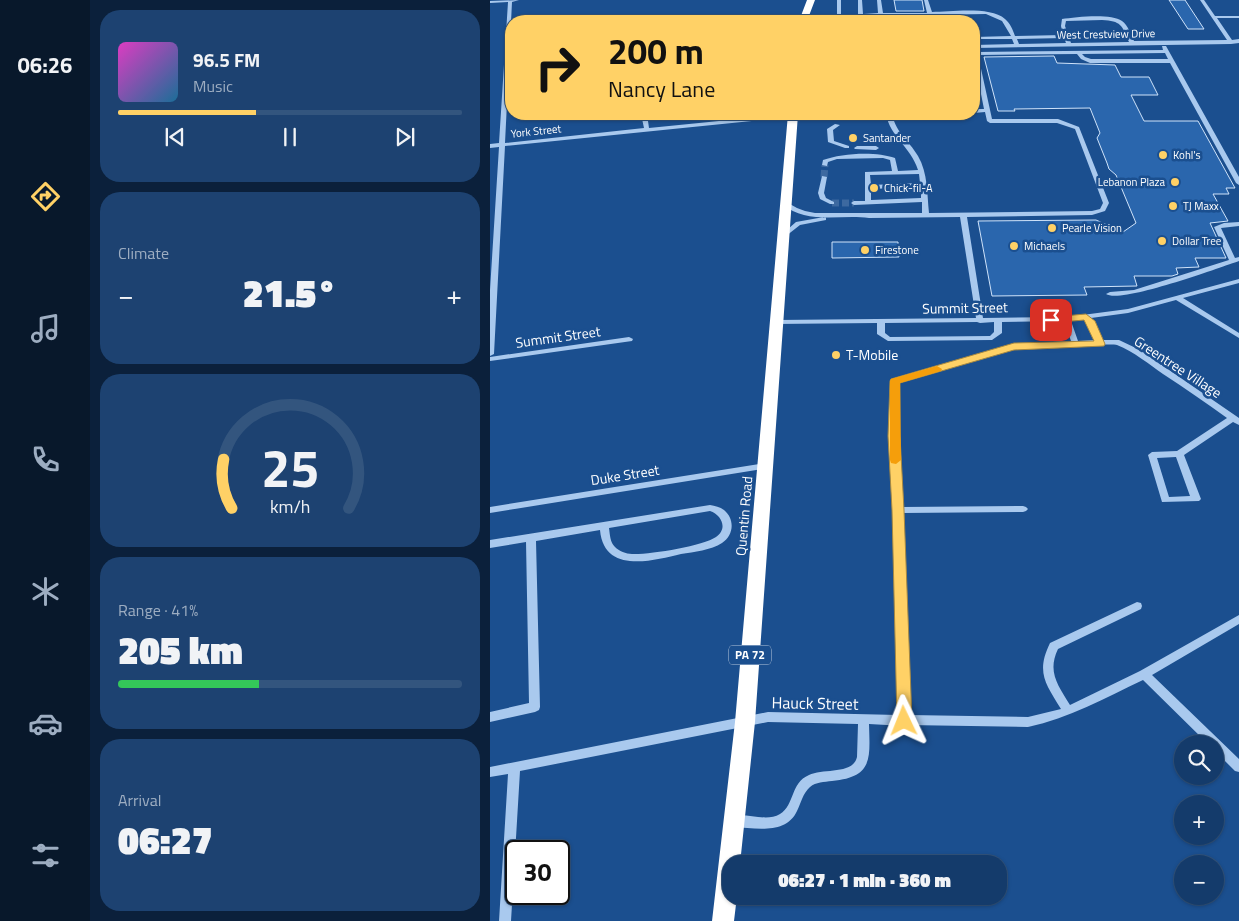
<!DOCTYPE html>
<meta charset="utf-8">
<style>
body{margin:0;font-family:"Titillium Web",sans-serif;background:#1d4271;color:#f1f3f6;height:100vh;display:flex;flex-direction:column;font-size:19px;white-space:nowrap}
*{box-sizing:border-box;margin:0}
p{font-size:16px;color:#9dadc1}
.icon{flex:none;width:28px;height:28px;fill:none;stroke:currentColor;stroke-width:2;stroke-linecap:round;stroke-linejoin:round}
.map{position:relative;flex:1;overflow:hidden}
.drawer{display:flex;flex-direction:column;gap:10px;padding:10px;background:#0b203b;width:400px}
.drawer>*{flex:none}
.guide{position:absolute;left:15px;top:15px;width:475px;height:105px;border-radius:20px;box-shadow:0 1px 4px #0004,0 0 0 1px #33557e;background:#ffd166;color:#111;overflow:hidden}
.fabs{position:absolute;left:684px;top:735px;display:grid;gap:10px}
.fabs a{display:grid;place-items:center;width:50px;height:50px;border-radius:50%;background:#143b6b;box-shadow:0 1px 4px #0004,0 0 0 1px #33557e;font-size:25px}
.speed{position:absolute;left:15px;top:840px;display:flex;gap:10px;font-size:25px;font-weight:700;text-align:center}
.speed>*{display:grid;place-content:center;width:65px;height:65px;border-radius:50%;background:#143b6b;box-shadow:0 1px 4px #0004,0 0 0 1px #33557e;line-height:1}
.speed .limit{border:2px solid #111;border-radius:8px;background:#fff;color:#111}
.pin{position:absolute;display:grid;place-items:center;width:42px;height:42px;color:#fff;margin:-21px;border-radius:10px;box-shadow:0 2px 8px #0006}
.me{position:absolute;width:55px;margin:-28px;rotate:358deg;stroke-linejoin:round;filter:drop-shadow(0 0 4px #0008)}
.turn{display:flex;align-items:center;gap:18px;height:105px;padding:0 20px;font-size:22px}
.turn .icon{width:65px;height:65px;stroke-width:2.5}
.turn b{display:block;font-size:35px;line-height:42px}
.big{font-size:38px;font-weight:800;line-height:1.1}
.drawer .tile{flex:1;display:flex;flex-direction:column;justify-content:center;gap:8px;min-width:0;padding:0 18px;border-radius:20px;background:#1d4271}
.drawer .dial{align-items:center;gap:0}
.dial svg{height:130px;overflow:visible;fill:none;stroke:#33557e;stroke-width:7;stroke-linecap:round;text-anchor:middle}
.dial text{fill:#f1f3f6;stroke:none}
.song{display:flex;align-items:center;gap:15px}
.cover{width:60px;height:60px;border-radius:8px;background:linear-gradient(135deg,hsl(310 70% 55%),hsl(200 70% 35%))}
.played{height:5px;border-radius:2px;background:linear-gradient(90deg,#ffd166 40%,#33557e 40%)}
.keys{display:flex;justify-content:space-around;direction:ltr}
.heat{display:flex;justify-content:space-between;align-items:center;font-size:28px;direction:ltr}
.charge{height:8px;border-radius:4px;background:linear-gradient(90deg,#34c759 41%,#33557e 0)}
.trip{position:absolute;left:232px;top:855px;width:285px;height:50px;border-radius:20px;background:#143b6b;box-shadow:0 1px 4px #0004,0 0 0 1px #33557e;font-weight:800;line-height:50px;text-align:center}
main{display:flex;flex:1;min-height:0}
.tabs{display:flex;flex-direction:column;width:90px;justify-content:space-around;align-items:center;background:#08182b;color:#9dadc1}
.tabs .icon{width:35px;height:35px}
.tabs .current{color:#ffd166}
.tabs b{font-size:22px;color:#f1f3f6}
.map>svg:first-child{display:block}
.building{fill:#2a66ad;stroke:#cfe3fa}
.lines{fill:none;stroke-linecap:round;stroke-linejoin:round}
.minor-tunnel{stroke:#3d69a0;stroke-width:7;stroke-dasharray:7 3;stroke-linecap:butt}
.minor{fill:#a9c9ee;fill-rule:evenodd}
.highway{fill:#fff;fill-rule:evenodd}
.route{fill:#ffd166;stroke:#a68842}
.slow{fill:#f59e0b}
.poi-dot{fill:#ffd166;stroke:#1b4f8f;stroke-width:2}
.labels{text-anchor:middle;stroke-width:5;stroke-linejoin:round;paint-order:stroke}
.far-street-label{font-size:11px;fill:#fff;stroke:#1b4f8f}
.far-poi-label{font-size:11px;fill:#fff;stroke:#1b4f8f;text-anchor:start}
.shield{fill:#1b4f8f;stroke:#bbcadd;stroke-width:1}
.shield-label{font-size:12px;font-weight:bold;fill:#fff}
.street-label{font-size:14px;fill:#fff;stroke:#1b4f8f}
.poi-label{font-size:14px;fill:#fff;stroke:#1b4f8f;text-anchor:start}
.near-street-label{font-size:16px;fill:#fff;stroke:#1b4f8f}
</style>
<main>
<nav class="tabs">
<b>06:26</b>
<svg class="icon current" aria-label="directions" viewBox="0 0 24 24"><path d="M12 3l9 9-9 9-9-9zM9 14v-3h6M13 9l2 2-2 2"/></svg>
<svg class="icon" aria-label="music" viewBox="0 0 24 24"><path d="M9 18V5l10-2v13"/><circle cx="6" cy="18" r="3"/><circle cx="16" cy="16" r="3"/></svg>
<svg class="icon" aria-label="phone" viewBox="0 0 24 24"><path d="M5 4h4l2 5-3 2q2 4 5 5l2-3 5 2v4C11 20 4 13 5 4z"/></svg>
<svg class="icon" aria-label="climate" viewBox="0 0 24 24"><path d="M12 3v18M4 7l16 10M4 17L20 7"/></svg>
<svg class="icon" aria-label="car" viewBox="0 0 24 24"><path d="M5 17H2v-5l4-1 3-4h7l3 4 3 1v5h-3M9 17h6M6 11h13"/><circle cx="7" cy="17" r="2"/><circle cx="17" cy="17" r="2"/></svg>
<svg class="icon" aria-label="filters" viewBox="0 0 24 24"><path d="M4 7h16M4 17h16"/><circle cx="9" cy="7" r="2"/><circle cx="15" cy="17" r="2"/></svg>
</nav>
<section class="drawer">
<div class="tile">
<div class="song"><i class="cover"></i><div><b>96.5 FM</b><p>Music</p></div></div>
<div class="played"></div>
<div class="keys"><svg class="icon" aria-label="previous" viewBox="0 0 24 24"><path d="M18 5L8 12l10 7zM5 5v14"/></svg><svg class="icon" aria-label="pause" viewBox="0 0 24 24"><path d="M8 5v14M16 5v14"/></svg><svg class="icon" aria-label="next" viewBox="0 0 24 24"><path d="M6 5l10 7-10 7zM19 5v14"/></svg></div>
</div>
<div class="tile"><p>Climate</p>
<div class="heat"><a>−</a><b class="big">21.5°</b><a>+</a></div>
</div>
<div class="tile dial"><svg viewBox="0 0 100 80">
<path d="M14 69A42 42 0 1 1 86 69"/>
<path d="M14 69A42 42 0 0 1 9 39" stroke="#ffd166"/>
<text x="50" y="56" font-size="32" font-weight="700">25</text>
<text x="50" y="72" font-size="11">km/h</text>
</svg></div>
<div class="tile"><p>Range · 41%</p><b class="big">205 km</b><div class="charge"></div></div>
<div class="tile"><p>Arrival</p><b class="big">06:27</b></div>
</section>
<div class="map">
<svg width="749" height="921" viewBox="0 0 749 921">
<rect width="100%" height="100%" fill="#1b4f8f"/>
<!-- building -->
<path class="building" d="M404 0H432L434 11H406Z
M679 0H695L714 29H698Z
M564 56 567 63 625 65 631 77H659L668 95H641L654 121H708L745 188H736L739 194H723L738 221 720 223 736 258H705L709 267 686 268 688 274 682 276H644L647 286 594 287 597 295 502 296 488 221 606 220 633 232 646 223 626 175 619 169 617 163 607 138 610 133 600 108 524 109 525 111H508L494 57Z
M342 242H408L409 257 342 258Z"/>
<g class="lines">
<!-- minor-tunnel -->
<path class="minor-tunnel" d="M334 177 335 165
M342 203H364"/>
<!-- minor -->
<path class="minor" d="M29 0 22 2 15 143 154 128 151 114H157L159 128 298 114H315L312 116 15 146 4 354 0 356V290L9 147 0 148V144L9 143 18 2 0 3V1Z
M347 0H351V14H368V0H372L373 14 388 13 387 0H391L393 13H437L434 0H438L442 12C461 12 500 6 515 19 520 23 523 30 525 36L573 35 571 26 572 19C586 17 621 13 632 21 638 25 641 35 644 41L737 40 710 0H714L725 16H749V18H727L742 40 749 39V43L741 44 484 48 487 49V52L673 50 672 46H676L749 177V185L746 183 680 63H600L591 59 587 54 488 55 502 119H568L589 127 619 203 615 211 602 215 477 217 493 318 577 317 638 309 749 279V283L693 298 749 333V338L686 300 638 313 601 318 612 340H629L650 350 749 418V425L743 422 694 455 711 499 709 501 672 502 658 455 662 452 687 451 737 418C716 403 695 388 673 374 659 364 644 352 627 345 623 344 590 345 586 347L583 346 524 348 409 383 408 437 412 507 533 506 536 507 538 509 536 511 533 512 413 513 419 715 538 717 571 709C555 683 546 672 560 643L647 602 651 603 652 606 651 609 568 649C557 672 568 685 580 705L650 671 749 615V624L662 675 749 759V772L745 771 725 751V744H718L653 680C615 698 579 718 538 727L417 725 414 726 379 724C380 759 383 777 342 781 334 782 326 782 320 787 313 793 311 803 307 811 296 835 265 828 244 827L240 825 238 821 240 817C255 811 275 823 290 814 305 805 300 783 319 775 333 768 363 775 367 757L368 724 278 722 30 771 21 921H9L18 774 0 777V767L278 712 408 715 403 510 400 437 401 381 402 379 524 344 581 341 574 321 512 322V333L502 340 398 341 387 334V323L284 324 283 322 287 320 486 318 470 217 379 218C351 214 315 225 293 204L294 203H298L307 208 315 211 325 213H432V202L364 205 361 203 364 201H375V172L402 171 400 160 393 158 347 159 338 162 337 166 332 165 333 160C352 153 386 151 405 158L408 171 428 170C421 147 400 137 396 114H402C407 135 418 139 428 156 438 173 437 194 439 213L602 211 610 209 613 203 585 129 567 123H500L497 121 495 112 484 113V109H494L484 59V45L524 44 522 39H484V37L521 36 512 21 496 14 314 17 312 16 314 15 347 14ZM612 20C631 21 632 25 639 42L581 43 575 26 576 21ZM574 38 576 43 529 44 527 39ZM675 53 678 59H601L595 57 592 54ZM429 174 430 183 381 185 380 175ZM431 187V198L381 200V189ZM594 319 597 322 605 340 588 341 581 321ZM487 322 490 323 504 322V332L500 336 400 337 395 333V323ZM686 457 700 496 679 497 667 458Z
M345 124 350 125 343 130 344 141 359 146V148H355L338 142 337 129Z
M367 146H386L389 148 386 150 365 149 364 148Z
M332 176 337 177 334 193 336 198 344 202V204H340L330 199 328 193Z
M334 217 336 218V220L310 225 296 236 294 237 291 235 306 222Z
M749 222V226L731 228 745 258 749 257V261C728 268 631 304 616 294L620 292 644 290 739 260 724 227 734 223Z
M139 337 143 339 142 341 0 361V357Z
M275 463 278 464 279 466 278 468 0 513V507Z
M220 505C225 506 230 507 234 510 245 519 244 535 232 543 221 550 204 552 191 554 162 561 114 574 110 530L46 541 50 707 49 710 45 712 0 722V712L39 703 36 542 0 548V540ZM220 511C232 515 238 529 226 537 213 546 158 555 142 554 136 554 129 551 125 547 120 542 120 535 119 528Z"/>
<!-- highway -->
<path class="highway" d="M317 0H325L317 21H309Z
M298 114H308L265 722 250 864H241V896H247L244 921H222L245 722Z"/>
</g>
<!-- route -->
<path class="route" d="M596 314 605 321 615 344 614 346 524 350 410 383V436L414 510 422 721 420 726 414 728 409 726 407 721 402 510 398 436 400 381 401 379 524 343 604 341 594 320 561 323 556 320 561 317Z"/>
<!-- slow -->
<path class="slow" d="M447 366 452 369 451 371 410 383 411 460 406 464 401 463 400 460V381L401 379Z"/>
<!-- markers -->
<g class="poi-dot">
<circle cx="363" cy="138" r="5"/>
<circle cx="673" cy="155" r="5"/>
<circle cx="685" cy="182" r="5"/>
<circle cx="384" cy="188" r="5"/>
<circle cx="683" cy="206" r="5"/>
<circle cx="562" cy="228" r="5"/>
<circle cx="672" cy="241" r="5"/>
<circle cx="524" cy="246" r="5"/>
<circle cx="375" cy="250" r="5"/>
<circle cx="346" cy="355" r="5"/>
</g>
<g class="labels">
<!-- far-street labels -->
<g class="far-street-label">
<text transform="translate(616 34) rotate(-1)" y="4">West Crestview Drive</text>
<text transform="translate(46 131) rotate(-6)" y="4">York Street</text>
</g>
<!-- far-poi labels -->
<g class="far-poi-label">
<text x="373" y="142">Santander</text>
<text x="683" y="159">Kohl's</text>
<text x="675" y="186" text-anchor="end">Lebanon Plaza</text>
<text x="394" y="192">Chick-fil-A</text>
<text x="693" y="210">TJ Maxx</text>
<text x="572" y="232">Pearle Vision</text>
<text x="682" y="245">Dollar Tree</text>
<text x="534" y="250">Michaels</text>
<text x="385" y="254">Firestone</text>
</g>
<!-- shield labels -->
<rect class="shield" x="239" y="645.5" width="42" height="19" rx="4"/>
<g class="shield-label">
<text x="260" y="659">PA 72</text>
</g>
<!-- street labels -->
<g class="street-label">
<text transform="translate(475 308) rotate(-1)" y="5">Summit Street</text>
<text transform="translate(68 337) rotate(-8)" y="5">Summit Street</text>
<text transform="translate(688 367) rotate(33)" y="5">Greentree Village</text>
<text transform="translate(135 475) rotate(-9)" y="5">Duke Street</text>
<text transform="translate(254 516) rotate(-85)" y="5">Quentin Road</text>
</g>
<!-- poi labels -->
<g class="poi-label">
<text x="356" y="360">T-Mobile</text>
</g>
<!-- near-street labels -->
<g class="near-street-label">
<text transform="translate(325 703) rotate(1)" y="6">Hauck Street</text>
</g>
</g>
</svg>
<div class="fabs">
<a><svg class="icon" aria-label="search" viewBox="0 0 24 24"><circle cx="10" cy="10" r="6"/><path d="M15 15l6 6"/></svg></a>
<a>+</a>
<a>−</a>
</div>
<div class="speed"><div class="limit">30</div></div>
<div class="pin" style="left:561px;top:320px;background:#d93025"><svg class="icon" aria-label="arrive" viewBox="0 0 24 24"><path d="M6 21V4h12l-3 4 3 4H6"/></svg></div>
<svg class="me" style="left:414px;top:721px" viewBox="-20 -20 40 40"><path d="M0-17L14 15 0 8-14 15z" fill="#ffd166" stroke="#fff" stroke-width="4"/></svg>
<div class="trip">06:27 · 1 min · 360 m</div>
<div class="guide">
<div class="turn"><svg class="icon" aria-label="right" viewBox="0 0 24 24"><path d="M7 20v-9h11M14 6l5 5-5 5"/></svg><div><b>200 m</b>Nancy Lane</div></div>
</div>
</div>
</main>
